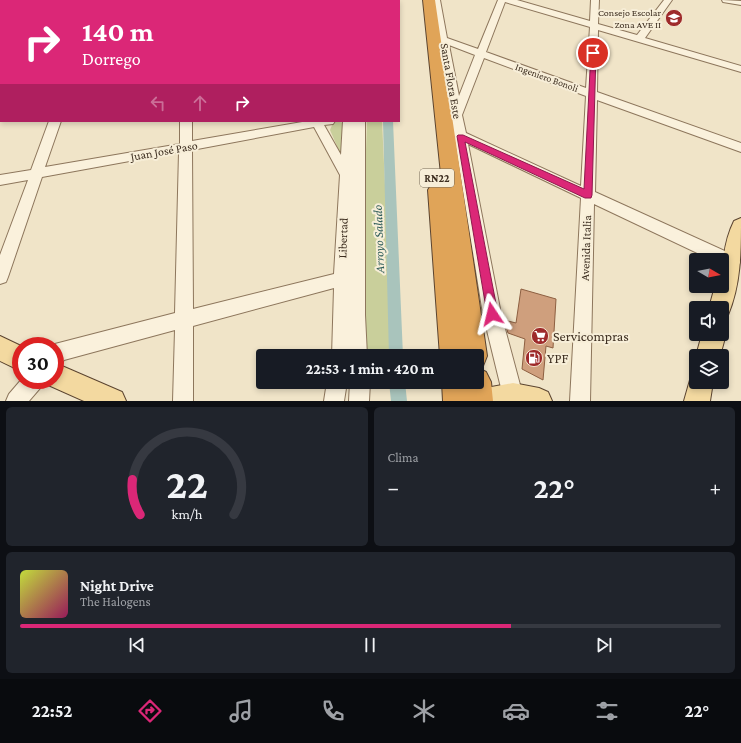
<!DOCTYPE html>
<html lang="es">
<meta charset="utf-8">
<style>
body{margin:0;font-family:"Crimson Pro",serif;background:#20242c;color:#f1f3f6;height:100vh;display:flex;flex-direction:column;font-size:15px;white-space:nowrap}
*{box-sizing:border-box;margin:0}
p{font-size:13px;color:#9ea1a6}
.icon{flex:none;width:22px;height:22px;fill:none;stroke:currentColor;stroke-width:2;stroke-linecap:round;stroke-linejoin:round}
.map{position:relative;height:401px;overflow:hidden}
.side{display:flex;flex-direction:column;gap:6px;padding:6px;background:#0d0f14;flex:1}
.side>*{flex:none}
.hud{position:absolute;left:0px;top:0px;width:400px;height:122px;box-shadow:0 2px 6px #0003;background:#db2777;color:#fff;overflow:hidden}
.needle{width:26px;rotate:100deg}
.tools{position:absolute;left:689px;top:253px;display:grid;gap:8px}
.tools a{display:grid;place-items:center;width:40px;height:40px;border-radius:4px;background:#171b24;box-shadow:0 2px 6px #0003;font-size:20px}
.speed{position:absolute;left:12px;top:337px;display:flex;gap:8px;font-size:20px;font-weight:700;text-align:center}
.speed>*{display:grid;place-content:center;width:52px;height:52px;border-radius:50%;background:#171b24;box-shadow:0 2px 6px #0003;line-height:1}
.speed .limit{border:6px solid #d22;background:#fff;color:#111}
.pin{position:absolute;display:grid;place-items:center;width:34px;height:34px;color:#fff;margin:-17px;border:2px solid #fff;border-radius:50%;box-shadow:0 1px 4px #0007}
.me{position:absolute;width:44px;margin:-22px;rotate:350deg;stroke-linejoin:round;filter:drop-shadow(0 0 3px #0008)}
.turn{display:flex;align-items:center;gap:14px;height:84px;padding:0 16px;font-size:18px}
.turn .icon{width:52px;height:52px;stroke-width:2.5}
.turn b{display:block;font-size:28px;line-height:34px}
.lanes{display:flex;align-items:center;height:38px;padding:0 16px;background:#0003;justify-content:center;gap:20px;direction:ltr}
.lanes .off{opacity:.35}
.big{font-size:30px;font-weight:700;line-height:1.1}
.side .widget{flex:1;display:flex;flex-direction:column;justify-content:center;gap:6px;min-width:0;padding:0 14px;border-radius:6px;background:#20242c}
.side .dial{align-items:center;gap:0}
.dial svg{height:104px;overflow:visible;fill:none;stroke:#363941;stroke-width:7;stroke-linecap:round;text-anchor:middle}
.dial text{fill:#f1f3f6;stroke:none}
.song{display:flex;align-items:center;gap:12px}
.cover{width:48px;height:48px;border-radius:6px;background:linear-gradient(135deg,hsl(70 70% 55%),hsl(330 70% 35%))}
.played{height:4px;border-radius:2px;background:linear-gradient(90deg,#db2777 70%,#363941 70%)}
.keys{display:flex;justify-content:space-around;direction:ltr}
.heat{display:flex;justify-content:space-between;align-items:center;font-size:22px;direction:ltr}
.side .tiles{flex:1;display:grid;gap:6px;grid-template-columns:1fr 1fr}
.widget:last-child{grid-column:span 2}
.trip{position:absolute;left:256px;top:349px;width:228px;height:40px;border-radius:4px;background:#171b24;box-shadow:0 2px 6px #0003;font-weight:700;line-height:40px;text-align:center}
.menu{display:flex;height:64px;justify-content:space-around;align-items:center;background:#090b0e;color:#9ea1a6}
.menu .icon{width:28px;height:28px}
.menu .active{color:#db2777}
.menu b{font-size:18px;color:#f1f3f6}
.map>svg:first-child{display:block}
.green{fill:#c9cf9b}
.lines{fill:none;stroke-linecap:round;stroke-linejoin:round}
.canal{fill:#a9c4bc;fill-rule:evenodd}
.building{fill:#cf9f7d;stroke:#8d5f41}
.minor-casing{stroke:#8d765c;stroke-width:2}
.major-casing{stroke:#5b4430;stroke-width:2}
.highway-casing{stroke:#5b4430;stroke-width:2}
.minor{fill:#faf1dc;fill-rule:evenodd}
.major{fill:#f3d9a0;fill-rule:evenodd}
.highway{fill:#e0a458;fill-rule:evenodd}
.route{fill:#db2777;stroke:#8e194d}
.labels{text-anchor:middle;stroke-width:4;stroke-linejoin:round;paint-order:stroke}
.far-poi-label{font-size:10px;fill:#3d2e20;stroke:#f7eed8;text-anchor:end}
.far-street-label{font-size:10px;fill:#3d2e20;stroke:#f7eed8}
.shield{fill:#f7eed8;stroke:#756857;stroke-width:1}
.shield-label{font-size:11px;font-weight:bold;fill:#3d2e20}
.street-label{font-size:12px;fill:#3d2e20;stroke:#f7eed8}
.water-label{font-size:13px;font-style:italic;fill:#2f5d5a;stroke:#f7eed8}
.near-poi-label{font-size:14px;fill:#3d2e20;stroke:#f7eed8;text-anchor:start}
</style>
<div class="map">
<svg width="741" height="401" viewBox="0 0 741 401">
<rect width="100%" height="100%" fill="#f0e4c8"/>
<!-- green -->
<path class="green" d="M336 121 344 123 342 153H340L330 130 333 123Z
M367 121H382L393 356H365L364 207Z"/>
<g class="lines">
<!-- canal -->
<path class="canal" d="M379 0H385V1H379Z
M383 121H393L403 356H389Z
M389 382H405L407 401H391Z"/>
</g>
<!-- building -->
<path class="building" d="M521 289 556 299 553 348 546 346 543 380 522 369 525 339 508 333 504 320 516 323Z"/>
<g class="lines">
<defs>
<path id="minor" d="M182 0H190V1H182Z
M271 0H279L280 1H272Z
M358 0H366V1H358Z
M432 0H440L447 38 478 49 498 0H517L590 21 591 0H599L598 24 637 35 664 0H672L645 38 741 66V72L598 30 597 92 741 143V152L597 100 595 192 738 257 740 262 738 267C731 269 728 268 722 265V260H712L594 204 590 401H570L581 198 468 144 501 314 523 396 521 401H505L503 396 483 314ZM505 2 590 27 586 88 486 52ZM449 45 475 55 459 96ZM484 58 586 96 581 186 466 133 462 115Z
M722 0 741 1V5L723 2Z
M0 76H1V82H0Z
M49 121H61L45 167 180 144V121H192V141L308 121H335L333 124 324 125 341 155 343 121H365V315L367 356H332L334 288 193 326V401H173L175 330 64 360 62 363 55 365V346L51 345 175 313 179 152 42 177 8 277 6 282 0 284V255L28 180 0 185V175L31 170ZM314 127 340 175 334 274 193 309 192 150Z
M21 380H44L41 387 29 401H6L9 394Z
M327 382H347L344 401H324Z
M350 382H370L369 401H349Z"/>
<path id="major" d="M741 218C741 252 741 284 728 315L722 317V308H709L715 286H722C722 264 724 241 734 221Z
M722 326 726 334 720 356H696L702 334H722Z
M0 336 21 346V371L0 361Z
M55 363 122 392 126 401H84L46 384 45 380H55Z
M696 372V382H713L710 401H684L692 373Z
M513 383 539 388 548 392 552 401H473L477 392 486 388Z"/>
<path id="highway" d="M423 0H435L487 356 483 366 478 368 486 372 491 382 493 401H443L442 382H477V356H440L428 190 431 185 438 182 442 184Z"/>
</defs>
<!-- minor casing -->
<use href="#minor" class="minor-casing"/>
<!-- major casing -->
<use href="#major" class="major-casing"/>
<!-- highway casing -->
<use href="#highway" class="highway-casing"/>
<!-- minor -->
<use href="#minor" class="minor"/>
<!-- major -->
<use href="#major" class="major"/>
<!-- highway -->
<use href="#highway" class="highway"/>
</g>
<!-- route -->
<path class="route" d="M591 51 596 53 592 195 591 198H585L465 142 498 314 496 318 492 319 488 318 487 314 457 136 458 135H463L584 189Z"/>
<!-- icons -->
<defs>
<symbol id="school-disc" viewBox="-11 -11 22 22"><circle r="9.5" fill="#9e2a2b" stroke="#f7eed8"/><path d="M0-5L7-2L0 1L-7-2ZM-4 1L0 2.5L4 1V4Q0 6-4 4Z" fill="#fff"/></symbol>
<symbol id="supermarket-disc" viewBox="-11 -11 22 22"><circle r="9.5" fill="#9e2a2b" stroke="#f7eed8"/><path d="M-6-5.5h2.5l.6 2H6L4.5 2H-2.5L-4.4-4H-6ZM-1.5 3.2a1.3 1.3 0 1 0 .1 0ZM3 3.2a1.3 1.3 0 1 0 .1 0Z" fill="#fff"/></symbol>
<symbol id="fuel-disc" viewBox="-11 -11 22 22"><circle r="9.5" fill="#9e2a2b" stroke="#f7eed8"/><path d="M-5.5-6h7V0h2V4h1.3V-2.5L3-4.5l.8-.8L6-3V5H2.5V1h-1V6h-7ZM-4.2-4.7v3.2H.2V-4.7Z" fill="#fff"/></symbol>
</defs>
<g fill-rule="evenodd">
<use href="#school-disc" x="664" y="8" width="20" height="20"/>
<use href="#supermarket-disc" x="530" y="326" width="20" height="20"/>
<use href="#fuel-disc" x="524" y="348" width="20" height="20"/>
</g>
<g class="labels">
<!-- far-poi labels -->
<g class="far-poi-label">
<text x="661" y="16">Consejo Escolar<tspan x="661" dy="12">Zona AVE II</tspan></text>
</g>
<!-- far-street labels -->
<g class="far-street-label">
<text transform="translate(547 77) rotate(20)" y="4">Ingeniero Bonoli</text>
</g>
<!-- shield labels -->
<rect class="shield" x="420" y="169" width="34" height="18" rx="3"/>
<g class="shield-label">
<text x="437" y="182">RN22</text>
</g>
<!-- street labels -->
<g class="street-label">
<text transform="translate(451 81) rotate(80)" y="4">Santa Flora Este</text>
<text transform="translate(164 151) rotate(-10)" y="4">Juan José Paso</text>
<text transform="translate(343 238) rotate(-88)" y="4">Libertad</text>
<text transform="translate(586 248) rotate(-88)" y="4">Avenida Italia</text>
</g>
<!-- water labels -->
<g class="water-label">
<text transform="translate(378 239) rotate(-92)" y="5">Arroyo Salado</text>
</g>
<!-- near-poi labels -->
<g class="near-poi-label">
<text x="553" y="341">Servicompras</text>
<text x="547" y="363">YPF</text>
</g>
</g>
</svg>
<div class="tools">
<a><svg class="needle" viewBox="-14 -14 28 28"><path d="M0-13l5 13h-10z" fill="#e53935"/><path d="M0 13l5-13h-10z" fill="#9ea1a6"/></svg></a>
<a><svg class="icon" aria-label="sound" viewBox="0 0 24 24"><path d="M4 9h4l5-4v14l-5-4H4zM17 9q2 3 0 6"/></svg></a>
<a><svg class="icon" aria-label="layers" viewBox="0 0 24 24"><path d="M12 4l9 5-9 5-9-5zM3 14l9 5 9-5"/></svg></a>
</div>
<div class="speed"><div class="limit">30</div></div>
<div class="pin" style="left:593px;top:53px;background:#d93025"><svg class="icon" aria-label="arrive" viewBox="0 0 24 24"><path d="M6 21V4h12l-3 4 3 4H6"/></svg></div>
<svg class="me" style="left:492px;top:314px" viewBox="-20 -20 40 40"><path d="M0-17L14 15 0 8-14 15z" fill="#db2777" stroke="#fff" stroke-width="4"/></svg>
<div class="trip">22:53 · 1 min · 420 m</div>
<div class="hud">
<div class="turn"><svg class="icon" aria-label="right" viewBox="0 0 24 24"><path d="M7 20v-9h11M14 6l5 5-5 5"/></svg><div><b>140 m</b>Dorrego</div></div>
<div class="lanes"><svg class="icon off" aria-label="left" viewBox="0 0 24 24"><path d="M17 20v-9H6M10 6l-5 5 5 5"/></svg><svg class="icon off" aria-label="ahead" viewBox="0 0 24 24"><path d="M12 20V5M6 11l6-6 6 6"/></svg><svg class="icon" aria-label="right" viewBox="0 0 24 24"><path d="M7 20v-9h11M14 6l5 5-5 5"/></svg></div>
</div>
</div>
<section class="side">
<div class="tiles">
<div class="widget dial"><svg viewBox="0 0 100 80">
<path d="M14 69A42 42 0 1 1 86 69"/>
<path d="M14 69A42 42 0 0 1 8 42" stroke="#db2777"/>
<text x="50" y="56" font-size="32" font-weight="700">22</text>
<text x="50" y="72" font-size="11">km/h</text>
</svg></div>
<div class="widget"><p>Clima</p>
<div class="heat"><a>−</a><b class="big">22°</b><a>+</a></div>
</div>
<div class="widget">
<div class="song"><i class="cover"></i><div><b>Night Drive</b><p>The Halogens</p></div></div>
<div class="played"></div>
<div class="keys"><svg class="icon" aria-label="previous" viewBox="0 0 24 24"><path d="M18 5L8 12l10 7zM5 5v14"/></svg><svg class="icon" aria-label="pause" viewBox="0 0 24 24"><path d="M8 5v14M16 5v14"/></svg><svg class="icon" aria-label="next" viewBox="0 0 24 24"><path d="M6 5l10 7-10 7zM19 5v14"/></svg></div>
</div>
</div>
</section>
<nav class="menu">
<b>22:52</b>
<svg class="icon active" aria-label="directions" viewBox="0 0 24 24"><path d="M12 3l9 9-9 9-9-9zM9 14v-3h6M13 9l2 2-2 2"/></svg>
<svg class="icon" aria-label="music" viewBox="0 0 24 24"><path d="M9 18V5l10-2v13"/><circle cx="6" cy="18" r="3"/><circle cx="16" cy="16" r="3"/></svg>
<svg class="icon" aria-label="phone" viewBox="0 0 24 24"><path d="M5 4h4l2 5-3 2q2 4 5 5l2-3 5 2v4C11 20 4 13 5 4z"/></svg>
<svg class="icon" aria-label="climate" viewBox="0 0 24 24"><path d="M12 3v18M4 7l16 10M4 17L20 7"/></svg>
<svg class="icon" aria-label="car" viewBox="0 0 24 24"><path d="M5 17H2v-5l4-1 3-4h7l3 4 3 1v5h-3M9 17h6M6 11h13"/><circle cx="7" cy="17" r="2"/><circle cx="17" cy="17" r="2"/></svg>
<svg class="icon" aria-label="filters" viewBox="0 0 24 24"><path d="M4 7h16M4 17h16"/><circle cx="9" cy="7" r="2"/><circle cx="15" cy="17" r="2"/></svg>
<b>22°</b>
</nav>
